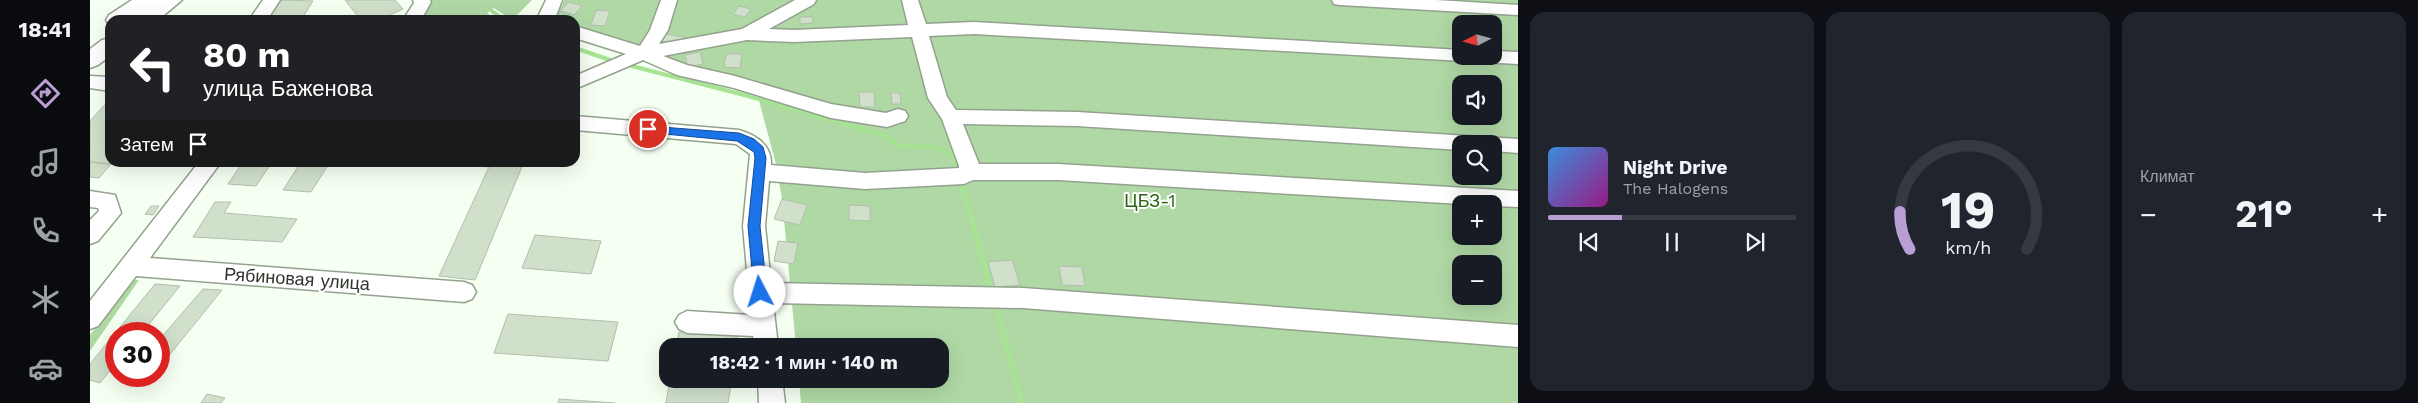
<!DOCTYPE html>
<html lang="ru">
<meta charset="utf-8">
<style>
body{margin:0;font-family:"Work Sans",sans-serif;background:#20242c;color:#f1f3f6;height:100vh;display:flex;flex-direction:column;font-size:19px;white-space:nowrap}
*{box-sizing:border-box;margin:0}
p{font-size:16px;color:#9ea1a6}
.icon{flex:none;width:28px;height:28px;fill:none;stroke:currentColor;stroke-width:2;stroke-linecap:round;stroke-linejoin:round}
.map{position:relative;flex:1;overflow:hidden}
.sheet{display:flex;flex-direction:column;gap:12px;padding:12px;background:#0d0f14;width:900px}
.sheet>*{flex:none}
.top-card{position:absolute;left:15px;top:15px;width:475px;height:152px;border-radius:15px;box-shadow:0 5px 20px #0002;background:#202124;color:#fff;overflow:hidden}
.needle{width:32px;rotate:264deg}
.fabs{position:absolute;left:1362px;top:15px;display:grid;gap:10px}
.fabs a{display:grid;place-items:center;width:50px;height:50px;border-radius:10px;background:#171b24;box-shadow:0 5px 20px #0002;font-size:25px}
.speed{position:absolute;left:15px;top:322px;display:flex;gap:10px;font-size:25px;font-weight:700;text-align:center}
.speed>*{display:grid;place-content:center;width:65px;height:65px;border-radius:50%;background:#171b24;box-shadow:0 5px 20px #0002;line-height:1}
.speed .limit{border:8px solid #d22;background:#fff;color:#111}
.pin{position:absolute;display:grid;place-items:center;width:42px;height:42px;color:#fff;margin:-21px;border:2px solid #fff;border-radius:50%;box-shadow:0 1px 5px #0007}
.me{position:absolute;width:55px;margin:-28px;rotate:355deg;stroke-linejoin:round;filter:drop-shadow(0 0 4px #0008)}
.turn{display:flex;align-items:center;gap:18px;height:105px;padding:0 15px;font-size:22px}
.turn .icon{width:65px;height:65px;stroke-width:2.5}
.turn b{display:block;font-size:35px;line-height:42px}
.then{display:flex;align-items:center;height:48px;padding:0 15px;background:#0003;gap:10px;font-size:19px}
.big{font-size:38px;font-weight:700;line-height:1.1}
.sheet .tile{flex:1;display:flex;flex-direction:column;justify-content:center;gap:8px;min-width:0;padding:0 18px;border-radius:15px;background:#20242c}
.sheet .dial{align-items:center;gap:0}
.dial svg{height:130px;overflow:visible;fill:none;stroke:#363941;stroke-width:7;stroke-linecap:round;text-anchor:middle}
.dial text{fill:#f1f3f6;stroke:none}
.song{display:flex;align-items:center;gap:15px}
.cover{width:60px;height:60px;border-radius:8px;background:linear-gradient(135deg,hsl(210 70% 55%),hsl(310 70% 35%))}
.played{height:5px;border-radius:2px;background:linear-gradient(90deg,#ba9fd6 30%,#363941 30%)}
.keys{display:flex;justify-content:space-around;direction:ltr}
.heat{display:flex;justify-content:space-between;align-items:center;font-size:28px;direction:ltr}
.sheet .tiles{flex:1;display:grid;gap:12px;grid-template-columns:repeat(3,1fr)}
.trip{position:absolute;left:569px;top:338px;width:290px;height:50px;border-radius:15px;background:#171b24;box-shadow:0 5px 20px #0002;font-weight:700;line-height:50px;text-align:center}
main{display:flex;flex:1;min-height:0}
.tab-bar{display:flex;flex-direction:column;width:90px;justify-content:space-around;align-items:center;background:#090b0e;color:#9ea1a6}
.tab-bar .icon{width:35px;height:35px}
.tab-bar .selected{color:#ba9fd6}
.tab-bar b{font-size:22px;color:#f1f3f6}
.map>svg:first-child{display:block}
.green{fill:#b0d8a5;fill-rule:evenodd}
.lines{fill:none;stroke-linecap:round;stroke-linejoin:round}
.stream-far1{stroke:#a6e393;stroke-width:4}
.stream{stroke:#a6e393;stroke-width:5}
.building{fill:#d0e0cb;stroke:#b0c0ac}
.minor-casing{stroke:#93a28e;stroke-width:3}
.major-casing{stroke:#93a28e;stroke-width:3}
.minor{fill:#fff;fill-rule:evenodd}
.major{fill:#fff;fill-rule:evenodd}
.route{fill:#1a73e8;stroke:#114b97}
.labels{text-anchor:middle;stroke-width:4;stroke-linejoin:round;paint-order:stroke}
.park-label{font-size:18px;fill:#2b6316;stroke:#fff}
.street-label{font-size:18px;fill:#2e352c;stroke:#fff}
</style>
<main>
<nav class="tab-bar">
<b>18:41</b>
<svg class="icon selected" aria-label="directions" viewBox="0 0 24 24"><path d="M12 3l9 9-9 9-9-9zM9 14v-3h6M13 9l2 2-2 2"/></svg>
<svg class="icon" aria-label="music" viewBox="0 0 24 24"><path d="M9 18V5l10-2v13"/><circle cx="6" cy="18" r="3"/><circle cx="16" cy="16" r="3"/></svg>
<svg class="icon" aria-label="phone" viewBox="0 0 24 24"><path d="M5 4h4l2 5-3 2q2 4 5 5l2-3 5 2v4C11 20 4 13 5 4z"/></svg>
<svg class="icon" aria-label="climate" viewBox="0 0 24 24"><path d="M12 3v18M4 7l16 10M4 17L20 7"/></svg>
<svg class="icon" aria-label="car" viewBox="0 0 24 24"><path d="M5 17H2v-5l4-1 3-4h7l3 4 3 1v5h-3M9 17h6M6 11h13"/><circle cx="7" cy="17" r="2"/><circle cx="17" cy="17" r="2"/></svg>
</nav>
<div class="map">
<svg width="1428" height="403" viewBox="0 0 1428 403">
<rect width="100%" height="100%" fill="#f5fff2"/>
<!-- green -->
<path class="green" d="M342 0H442L422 20 404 8 397 13 406 20H325Z
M474 0H1428V403H711L709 379H850V346H706L692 199 687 168 667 93 485 26V20L466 19ZM1371 24H1404V56H1371ZM1371 84H1404V116H1371ZM1371 144H1404V176H1371ZM1371 204H1404V236H1371ZM1371 264H1404V296H1371Z
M43 280H49L0 351V335Z"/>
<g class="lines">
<!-- stream-far1 -->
<path class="stream-far1" d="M402 11 414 20
M485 48 526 62
M534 64 658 96 795 136 810 146 844 147 865 158
M850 113 869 173"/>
<!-- stream -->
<path class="stream" d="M871 180 902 293
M905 303 932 403"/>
</g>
<!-- building -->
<path class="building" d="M190 0 223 1 211 20H176Z
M255 0H305L313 9 289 20H271Z
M479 2 492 6 484 15 470 11Z
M649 6 661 9 655 17 643 14Z
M506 10 520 11 515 26 501 25Z
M710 17H722L723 23 710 24Z
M576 34 599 38 596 45 572 41Z
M610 52 613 64 598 67 595 55Z
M636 54H652L650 68 634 67Z
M769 92H784L785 107H770Z
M801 93H810L811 104H802Z
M19 100 20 162H24L23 164 0 162V121Z
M0 162 21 164 9 178 0 177Z
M153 162H182L166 186 138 184Z
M211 162H240L221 192 193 190Z
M346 162H434L385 280 349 276 399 167Z
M692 199 717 205 710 225 684 219Z
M125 202H141L134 213 207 219 192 242 103 237Z
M759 205 780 206V221L759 220Z
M61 206H69L63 215 55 214Z
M445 235 511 241 501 274 432 268Z
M688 241 708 243 704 264 684 261Z
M922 260 930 285 905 287 898 262Z
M969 266 992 267 995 286 972 285Z
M65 284 90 286 51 334H26V363L10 383 0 380V364Z
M113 289 132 290 69 368V340Z
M418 314 528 322 518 361 404 353Z
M589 332 648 336 646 346H586Z
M37 376H62L55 385 31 383Z
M580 379H642L638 403H576Z
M117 394 135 398 131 403H111Z
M469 399 525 403H468Z"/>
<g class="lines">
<defs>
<path id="minor" d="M173 0H190L177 20H159Z
M323 0H340L341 2 331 20H313L324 3Z
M456 0H472L466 16 469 20H450L448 17Z
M571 0H587L578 30 569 44 652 29 705 0H726L724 4 679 29 704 30 818 25 812 0H828L836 24 884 22 1371 50V56H1404V51L1428 52V64L884 34 839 36 857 97 866 110 987 112 1428 139V153L1404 151V144H1371V150L987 126 873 124 889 164H968L1428 191V207L1404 206V204H1371L968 180H883L874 184 775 189 679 181 675 226 681 283 933 288 1428 325V347L933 308 683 303 688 346H664L663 336 597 333 589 329 585 322 589 315 597 311 661 315 653 226 660 154 646 144 485 130V116L649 130C666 135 682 145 681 165L775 173 869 168V166L852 119 838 98 822 37 704 42 657 40 573 56 597 65 645 76 741 104 796 113 808 109 815 111 818 116 815 121 797 127 741 118 644 88 587 75 553 60 485 89V76L536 54 485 38V26L550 46 560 30Z
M1242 0H1346L1428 5V15L1250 5 1244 4Z
M0 76 20 77V91L0 88Z
M109 162H131L60 258 374 282 382 285 386 292 382 299 374 302 46 276 8 326 0 329V301Z
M0 191 25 195 31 213 8 241 0 244V220L9 211 8 208 0 207Z
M668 379H692L695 403H669Z"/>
<path id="major" d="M42 0H92L68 20H43L44 18 20 20 19 25 16 20 19 15Z
M20 38V56L8 65 0 68V49L12 40Z"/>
</defs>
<!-- minor casing -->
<use href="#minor" class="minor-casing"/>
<!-- major casing -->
<use href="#major" class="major-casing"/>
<!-- minor -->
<use href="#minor" class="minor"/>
<!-- major -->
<use href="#major" class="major"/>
</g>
<!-- route -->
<path class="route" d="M558 126 649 133 664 139 673 147 676 158 670 226 677 292 675 296 670 298 664 292 658 226 665 158 664 152 647 141 554 132V127Z"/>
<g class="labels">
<!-- park labels -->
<g class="park-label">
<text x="1060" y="207">ЦБЗ-1</text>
</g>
<!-- street labels -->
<g class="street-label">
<text transform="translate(207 279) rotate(4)" y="6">Рябиновая улица</text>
</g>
</g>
</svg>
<div class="fabs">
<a><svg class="needle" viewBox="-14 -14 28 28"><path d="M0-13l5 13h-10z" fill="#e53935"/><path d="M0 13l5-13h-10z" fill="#9ea1a6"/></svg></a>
<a><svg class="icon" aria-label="sound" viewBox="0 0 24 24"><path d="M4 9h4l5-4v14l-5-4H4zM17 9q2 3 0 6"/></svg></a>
<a><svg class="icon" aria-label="search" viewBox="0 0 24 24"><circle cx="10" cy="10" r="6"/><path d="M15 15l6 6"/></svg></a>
<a>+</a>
<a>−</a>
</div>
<div class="speed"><div class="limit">30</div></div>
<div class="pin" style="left:558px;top:129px;background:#d93025"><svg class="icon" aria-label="arrive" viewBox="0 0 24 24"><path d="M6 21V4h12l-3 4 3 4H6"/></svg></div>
<svg class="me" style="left:670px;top:292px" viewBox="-20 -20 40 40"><circle r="19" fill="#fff"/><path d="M0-13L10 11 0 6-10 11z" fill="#1a73e8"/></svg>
<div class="trip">18:42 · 1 мин · 140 m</div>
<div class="top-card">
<div class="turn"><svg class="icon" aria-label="left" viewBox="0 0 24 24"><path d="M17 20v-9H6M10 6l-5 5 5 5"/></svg><div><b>80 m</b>улица Баженова</div></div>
<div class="then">Затем<svg class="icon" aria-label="arrive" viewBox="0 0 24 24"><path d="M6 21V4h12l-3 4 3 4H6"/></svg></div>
</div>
</div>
<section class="sheet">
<div class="tiles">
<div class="tile">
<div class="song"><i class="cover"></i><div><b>Night Drive</b><p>The Halogens</p></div></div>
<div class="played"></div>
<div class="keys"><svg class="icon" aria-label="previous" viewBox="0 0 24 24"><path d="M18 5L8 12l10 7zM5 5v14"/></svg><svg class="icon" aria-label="pause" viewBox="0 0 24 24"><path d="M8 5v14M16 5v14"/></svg><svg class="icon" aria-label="next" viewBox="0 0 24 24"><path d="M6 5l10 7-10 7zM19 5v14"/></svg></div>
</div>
<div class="tile dial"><svg viewBox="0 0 100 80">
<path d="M14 69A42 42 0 1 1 86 69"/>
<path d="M14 69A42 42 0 0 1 8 46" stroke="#ba9fd6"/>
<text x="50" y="56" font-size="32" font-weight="700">19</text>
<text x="50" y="72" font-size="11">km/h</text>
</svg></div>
<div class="tile"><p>Климат</p>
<div class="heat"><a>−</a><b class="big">21°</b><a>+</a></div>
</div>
</div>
</section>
</main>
